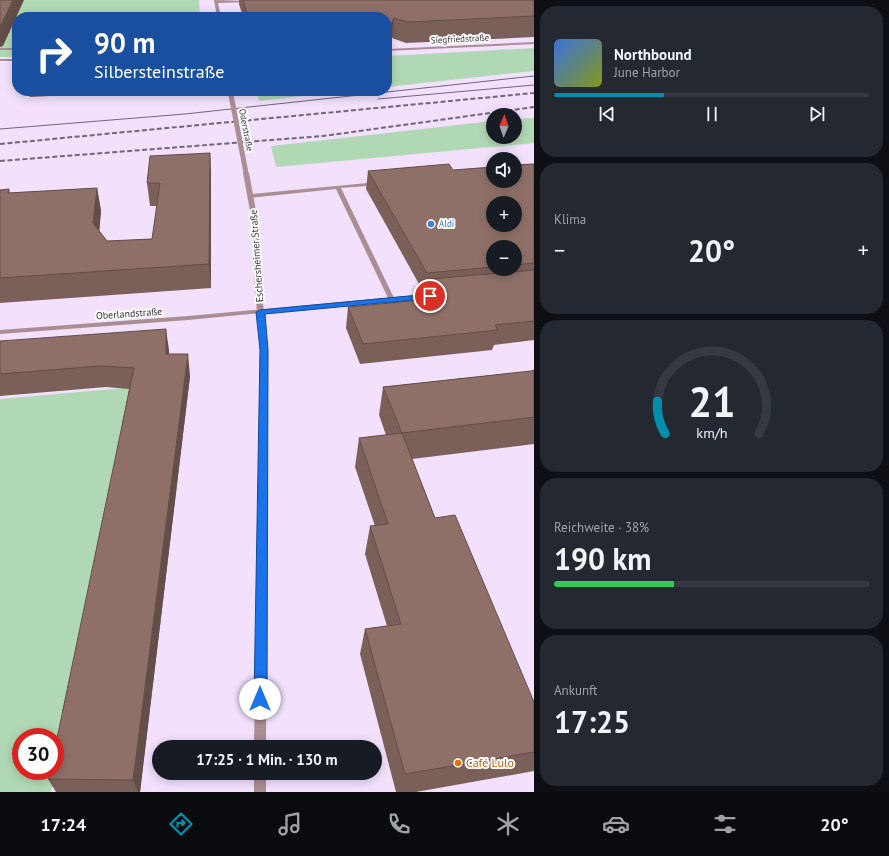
<!DOCTYPE html>
<html lang="de">
<meta charset="utf-8">
<style>
body{margin:0;font-family:"PT Sans",sans-serif;background:#242831;color:#f1f3f6;height:100vh;display:flex;flex-direction:column;font-size:15px;white-space:nowrap}
*{box-sizing:border-box;margin:0}
p{font-size:13px;color:#9ea1a6}
.icon{flex:none;width:22px;height:22px;fill:none;stroke:currentColor;stroke-width:2;stroke-linecap:round;stroke-linejoin:round}
.map{position:relative;flex:1;overflow:hidden}
.details{display:flex;flex-direction:column;gap:6px;padding:6px;background:#0d0f14;width:355px}
.details>*{flex:none}
.top-card{position:absolute;left:12px;top:12px;width:380px;height:84px;border-radius:16px;box-shadow:0 2px 10px #0003;background:#1a4fa0;color:#fff;overflow:hidden}
.needle{width:26px;rotate:2deg}
.fabs{position:absolute;left:486px;top:108px;display:grid;gap:8px}
.fabs a{display:grid;place-items:center;width:36px;height:36px;border-radius:50%;background:#171b24;box-shadow:0 2px 10px #0003;font-size:20px}
.speed{position:absolute;left:12px;top:728px;display:flex;gap:8px;font-size:20px;font-weight:700;text-align:center}
.speed>*{display:grid;place-content:center;width:52px;height:52px;border-radius:50%;background:#171b24;box-shadow:0 2px 10px #0003;line-height:1}
.speed .limit{border:6px solid #d22;background:#fff;color:#111}
.pin{position:absolute;display:grid;place-items:center;width:34px;height:34px;color:#fff;margin:-17px;border:2px solid #fff;border-radius:50%;box-shadow:0 1px 4px #0007}
.me{position:absolute;width:44px;margin:-22px;rotate:0deg;stroke-linejoin:round;filter:drop-shadow(0 0 3px #0008)}
.turn{display:flex;align-items:center;gap:14px;height:84px;padding:0 16px;font-size:18px}
.turn .icon{width:52px;height:52px;stroke-width:2.5}
.turn b{display:block;font-size:28px;line-height:34px}
.big{font-size:30px;font-weight:800;line-height:1.1}
.details .widget{flex:1;display:flex;flex-direction:column;justify-content:center;gap:6px;min-width:0;padding:0 14px;border-radius:16px;background:#242831}
.details .dial{align-items:center;gap:0}
.dial svg{height:104px;overflow:visible;fill:none;stroke:#363941;stroke-width:7;stroke-linecap:round;text-anchor:middle}
.dial text{fill:#f1f3f6;stroke:none}
.song{display:flex;align-items:center;gap:12px}
.cover{width:48px;height:48px;border-radius:6px;background:linear-gradient(135deg,hsl(220 70% 55%),hsl(70 70% 35%))}
.played{height:4px;border-radius:2px;background:linear-gradient(90deg,#018eab 35%,#363941 35%)}
.keys{display:flex;justify-content:space-around;direction:ltr}
.heat{display:flex;justify-content:space-between;align-items:center;font-size:22px;direction:ltr}
.charge{height:6px;border-radius:3px;background:linear-gradient(90deg,#34c759 38%,#363941 0)}
.trip{position:absolute;left:152px;top:740px;width:230px;height:40px;border-radius:20px;background:#171b24;box-shadow:0 2px 10px #0003;font-weight:800;line-height:40px;text-align:center}
.dock{display:flex;height:64px;justify-content:space-around;align-items:center;background:#090b0e;color:#9ea1a6}
.dock .icon{width:28px;height:28px}
.dock .selected{color:#018eab}
.dock b{font-size:18px;color:#f1f3f6}
main{display:flex;flex:1;min-height:0}
.map>svg:first-child{display:block}
.green{fill:#b1d8b5;fill-rule:evenodd}
.lines{fill:none;stroke-linecap:round;stroke-linejoin:round}
.service{fill:#ab8d94;fill-rule:evenodd}
.minor{fill:#ab8d94;fill-rule:evenodd}
.tertiary{fill:#ab8d94;fill-rule:evenodd}
.tram{stroke:#716778;stroke-width:1}
.rail{stroke:#716778;stroke-width:2;stroke-dasharray:5 2.5;stroke-linecap:butt}
.minor-bridge{stroke:#ab8d94;stroke-width:5}
.wall{fill:#7b6059;fill-rule:evenodd}
.shaded-wall{fill:#644e49}
.building{fill:#8f7068;stroke:#644e49;fill-rule:evenodd}
.route{fill:#1a73e8;stroke:#114b97}
.shop-dot{fill:#3f7fe0;stroke:#fff;stroke-width:1.5}
.food-dot{fill:#e8710a;stroke:#fff;stroke-width:1.5}
.labels{text-anchor:middle;stroke-width:4;stroke-linejoin:round;paint-order:stroke}
.far-street-label{font-size:9px;fill:#38313c;stroke:#fff}
.far-shop-label{font-size:9px;fill:#366cbe;stroke:#fff;text-anchor:start}
.street-label{font-size:10px;fill:#38313c;stroke:#fff}
.near-food-label{font-size:12px;fill:#c56008;stroke:#fff;text-anchor:start}
</style>
<main>
<div class="map">
<svg width="534" height="792" viewBox="0 0 534 792">
<rect width="100%" height="100%" fill="#f2e0fd"/>
<!-- green -->
<path class="green" d="M0 0H199L200 17H17V57H0Z
M534 48V71L387 87V56Z
M256 91H347L259 101Z
M534 118V143L276 167 271 146 493 121V137H515V119Z
M135 387 51 792H0V399ZM21 737H55V771H21Z"/>
<g class="lines">
<!-- service -->
<path class="service" d="M0 48H17V50H0Z
M0 59H17V61H0Z
M378 182 380 183V185L341 188 395 300 392 302 389 300 336 189 250 198 247 196 250 194Z"/>
<!-- minor -->
<path class="minor" d="M214 0 250 1 252 2 218 3 221 17H217Z
M534 42V44L387 51V49Z
M246 171 249 173 259 227 260 275 268 350 266 747H254L260 350 254 275 253 227 243 173Z
M254 773H266V792H254Z"/>
<!-- tertiary -->
<path class="tertiary" d="M438 293 441 295 440 296 188 320 0 334V330L188 316Z"/>
<!-- tram -->
<path class="tram" d="M378 99 534 85
M0 129 185 114 534 76"/>
<!-- rail -->
<path class="rail" d="M0 144 534 93
M0 161 323 136 534 107"/>
<!-- minor-bridge -->
<path class="minor-bridge" d="M231 95 246 173"/>
</g>
<!-- wall -->
<path class="wall" d="M239 0H534V37L406 43 392 38 388 45H387V17H243L239 4Z
M28 91H72L71 95 30 97Z
M210 153 211 175V288L0 303V190L9 189 10 193 97 188 101 211 99 231 107 241 152 239 157 206H150L147 183Z
M534 164V340L494 345 492 350 360 364 346 328 348 307 427 299 429 293H424L366 189 368 171 453 170ZM493 247H515V269H493Z
M0 341 169 350V354L190 376 140 792H56L48 779 55 771 129 389 106 387 0 396Z
M534 370V444L412 459 435 518 534 702V771L416 792H396L360 654 365 629 387 626 365 554 370 526H375L355 467 359 438 386 435 379 415 383 387 531 371Z"/>
<!-- shaded-wall -->
<path class="shaded-wall" d="M13 0H24L3 46 0 47V27Z
M394 18 392 38 388 45 391 24Z
M210 153 211 175V288L209 264Z
M97 188 101 211 98 247 93 223Z
M166 329 169 350V376L166 354Z
M188 354 190 376 140 792H138L133 780Z"/>
<!-- building -->
<path class="building" d="M0 0H13L0 27Z
M243 0H534V16L408 22 394 18 391 24H387V17H248Z
M210 153 209 264 0 278V190L9 189 8 193 97 188 93 223 107 241 152 239 160 183H147L150 156Z
M449 164 453 170 493 167V181H515V165L534 164V263L515 265V247H493V267L427 273 368 171ZM493 203H515V225H493Z
M534 270V321L495 325 498 330 363 344 348 307 442 298 431 279Z
M166 329V354H188L133 780 48 779 50 771H55V748L134 368 101 366 0 374V341Z
M534 370V417L402 433 435 518 455 515 534 702V752L405 774 365 629 401 624 370 526 388 524 359 438 402 433 383 387 531 371Z"/>
<!-- route -->
<path class="route" d="M430 294H433V298L265 314 268 350 267 699 265 704 260 706 256 704 254 699 260 350 256 312 260 310Z"/>
<!-- markers -->
<circle class="shop-dot" cx="431" cy="224" r="4"/>
<circle class="food-dot" cx="458" cy="763" r="4"/>
<g class="labels">
<!-- far-street labels -->
<g class="far-street-label">
<text transform="translate(460 39) rotate(-3)" y="3">Siegfriedstraße</text>
<text transform="translate(246 130) rotate(79)" y="3">Oderstraße</text>
</g>
<!-- far-shop labels -->
<g class="far-shop-label">
<text x="439" y="227">Aldi</text>
</g>
<!-- street labels -->
<g class="street-label">
<text transform="translate(256 256) rotate(-94)" y="4">Eschersheimer Straße</text>
<text transform="translate(129 313) rotate(-4)" y="4">Oberlandstraße</text>
</g>
<!-- near-food labels -->
<g class="near-food-label">
<text x="466" y="767">Café Lulo</text>
</g>
</g>
</svg>
<div class="fabs">
<a><svg class="needle" viewBox="-14 -14 28 28"><path d="M0-13l5 13h-10z" fill="#e53935"/><path d="M0 13l5-13h-10z" fill="#9ea1a6"/></svg></a>
<a><svg class="icon" aria-label="sound" viewBox="0 0 24 24"><path d="M4 9h4l5-4v14l-5-4H4zM17 9q2 3 0 6"/></svg></a>
<a>+</a>
<a>−</a>
</div>
<div class="speed"><div class="limit">30</div></div>
<div class="pin" style="left:430px;top:296px;background:#d93025"><svg class="icon" aria-label="arrive" viewBox="0 0 24 24"><path d="M6 21V4h12l-3 4 3 4H6"/></svg></div>
<svg class="me" style="left:260px;top:699px" viewBox="-20 -20 40 40"><circle r="19" fill="#fff"/><path d="M0-13L10 11 0 6-10 11z" fill="#1a73e8"/></svg>
<div class="trip">17:25 · 1 Min. · 130 m</div>
<div class="top-card">
<div class="turn"><svg class="icon" aria-label="right" viewBox="0 0 24 24"><path d="M7 20v-9h11M14 6l5 5-5 5"/></svg><div><b>90 m</b>Silbersteinstraße</div></div>
</div>
</div>
<section class="details">
<div class="widget">
<div class="song"><i class="cover"></i><div><b>Northbound</b><p>June Harbor</p></div></div>
<div class="played"></div>
<div class="keys"><svg class="icon" aria-label="previous" viewBox="0 0 24 24"><path d="M18 5L8 12l10 7zM5 5v14"/></svg><svg class="icon" aria-label="pause" viewBox="0 0 24 24"><path d="M8 5v14M16 5v14"/></svg><svg class="icon" aria-label="next" viewBox="0 0 24 24"><path d="M6 5l10 7-10 7zM19 5v14"/></svg></div>
</div>
<div class="widget"><p>Klima</p>
<div class="heat"><a>−</a><b class="big">20°</b><a>+</a></div>
</div>
<div class="widget dial"><svg viewBox="0 0 100 80">
<path d="M14 69A42 42 0 1 1 86 69"/>
<path d="M14 69A42 42 0 0 1 8 44" stroke="#018eab"/>
<text x="50" y="56" font-size="32" font-weight="700">21</text>
<text x="50" y="72" font-size="11">km/h</text>
</svg></div>
<div class="widget"><p>Reichweite · 38%</p><b class="big">190 km</b><div class="charge"></div></div>
<div class="widget"><p>Ankunft</p><b class="big">17:25</b></div>
</section>
</main>
<nav class="dock">
<b>17:24</b>
<svg class="icon selected" aria-label="directions" viewBox="0 0 24 24"><path d="M12 3l9 9-9 9-9-9zM9 14v-3h6M13 9l2 2-2 2"/></svg>
<svg class="icon" aria-label="music" viewBox="0 0 24 24"><path d="M9 18V5l10-2v13"/><circle cx="6" cy="18" r="3"/><circle cx="16" cy="16" r="3"/></svg>
<svg class="icon" aria-label="phone" viewBox="0 0 24 24"><path d="M5 4h4l2 5-3 2q2 4 5 5l2-3 5 2v4C11 20 4 13 5 4z"/></svg>
<svg class="icon" aria-label="climate" viewBox="0 0 24 24"><path d="M12 3v18M4 7l16 10M4 17L20 7"/></svg>
<svg class="icon" aria-label="car" viewBox="0 0 24 24"><path d="M5 17H2v-5l4-1 3-4h7l3 4 3 1v5h-3M9 17h6M6 11h13"/><circle cx="7" cy="17" r="2"/><circle cx="17" cy="17" r="2"/></svg>
<svg class="icon" aria-label="filters" viewBox="0 0 24 24"><path d="M4 7h16M4 17h16"/><circle cx="9" cy="7" r="2"/><circle cx="15" cy="17" r="2"/></svg>
<b>20°</b>
</nav>
